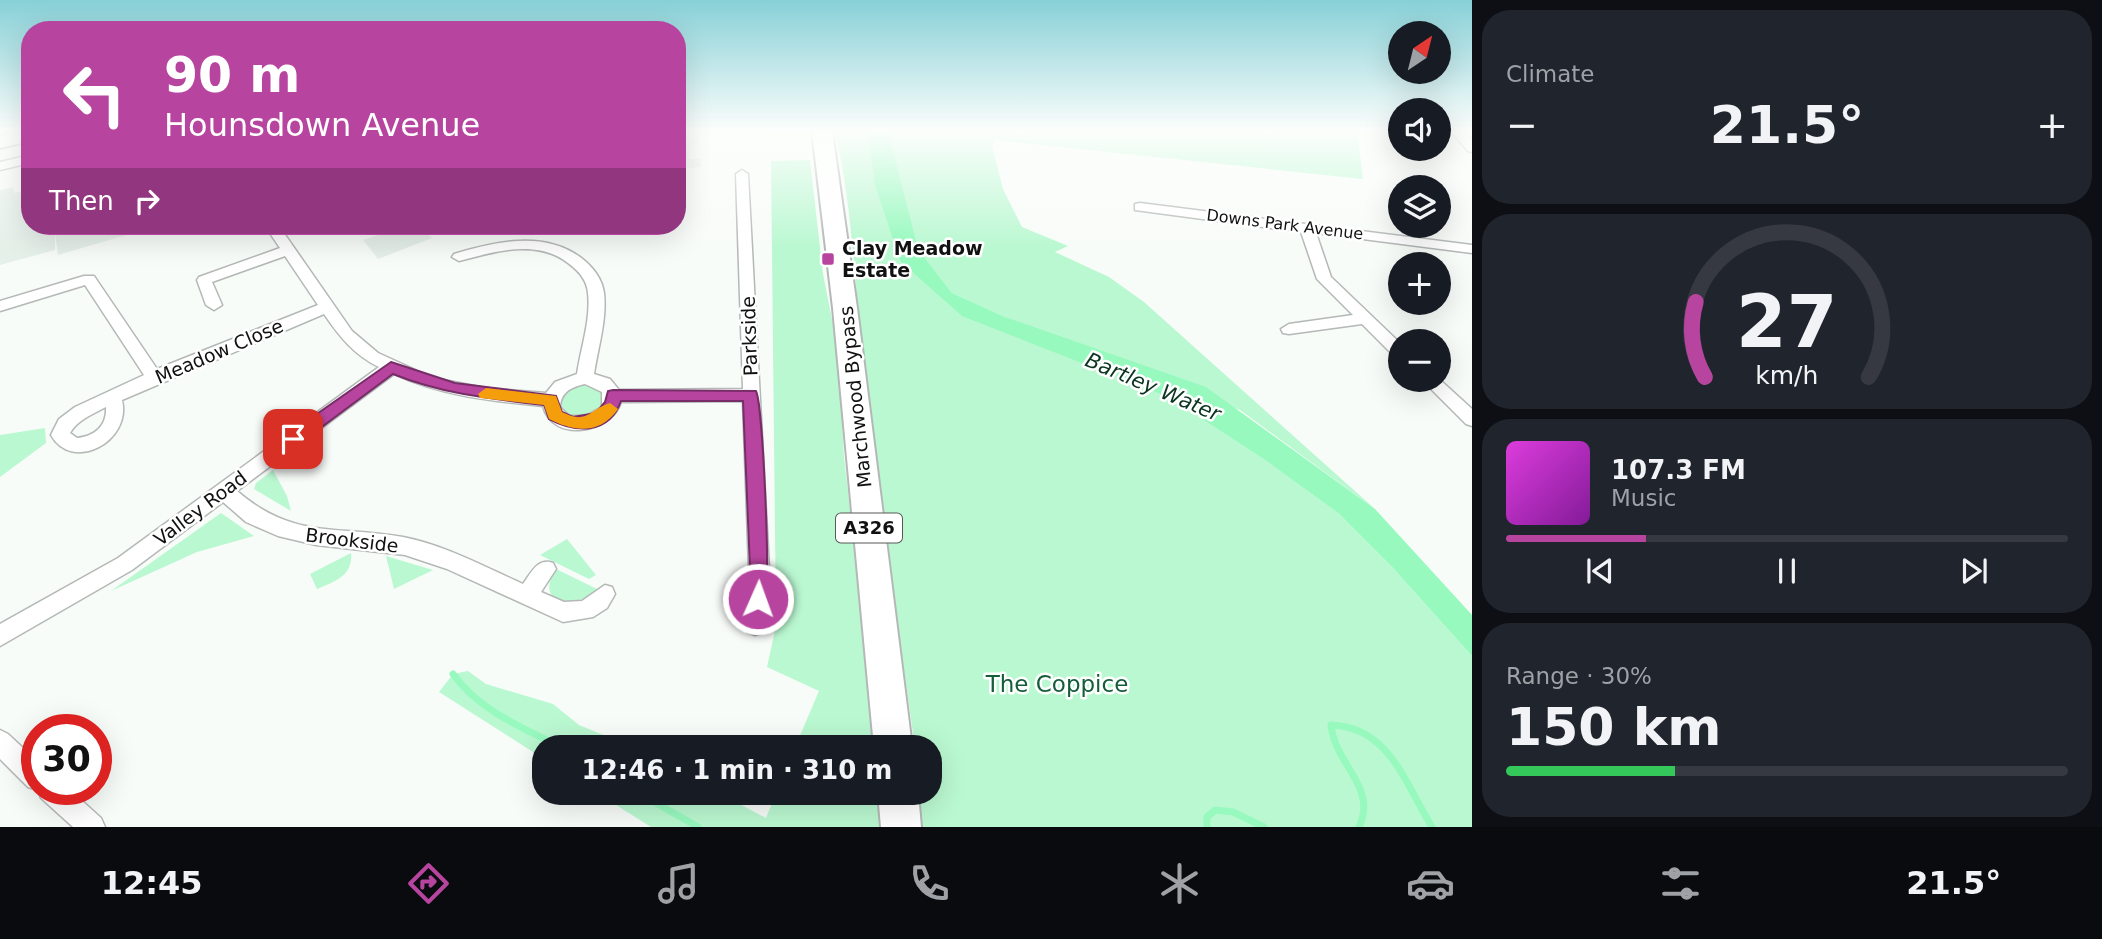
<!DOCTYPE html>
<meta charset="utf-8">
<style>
body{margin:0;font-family:"DejaVu Sans",sans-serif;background:#20242c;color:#f1f3f6;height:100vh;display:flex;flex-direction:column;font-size:26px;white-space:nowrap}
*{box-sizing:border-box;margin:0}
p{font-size:23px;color:#9ea1a6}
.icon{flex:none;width:38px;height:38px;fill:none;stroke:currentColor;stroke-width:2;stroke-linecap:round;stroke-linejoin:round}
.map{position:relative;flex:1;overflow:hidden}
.drawer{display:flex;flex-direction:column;gap:10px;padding:10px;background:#0d0f14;width:630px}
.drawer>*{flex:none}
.banner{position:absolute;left:21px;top:21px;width:665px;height:214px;border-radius:28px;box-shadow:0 7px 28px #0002;background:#b7459f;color:#fff;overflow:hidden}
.needle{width:46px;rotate:35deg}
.buttons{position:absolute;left:1388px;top:21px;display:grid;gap:14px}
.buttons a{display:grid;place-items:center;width:63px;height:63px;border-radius:50%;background:#171b24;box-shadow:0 7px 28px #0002;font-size:35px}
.speed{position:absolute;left:21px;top:714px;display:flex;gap:14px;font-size:35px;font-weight:700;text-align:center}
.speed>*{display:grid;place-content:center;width:91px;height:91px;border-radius:50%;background:#171b24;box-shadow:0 7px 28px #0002;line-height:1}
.speed .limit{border:10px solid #d22;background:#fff;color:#111}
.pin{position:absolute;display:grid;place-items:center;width:60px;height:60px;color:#fff;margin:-30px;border-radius:14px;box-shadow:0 4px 10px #0006}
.me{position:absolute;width:77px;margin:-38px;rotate:2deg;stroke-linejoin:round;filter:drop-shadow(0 0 5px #0008)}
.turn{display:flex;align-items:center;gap:24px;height:147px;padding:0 28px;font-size:32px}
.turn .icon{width:91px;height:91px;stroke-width:2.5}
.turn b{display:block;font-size:49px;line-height:60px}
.then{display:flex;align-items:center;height:66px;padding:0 28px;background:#0003;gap:14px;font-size:26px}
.big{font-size:52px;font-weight:700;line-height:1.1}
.drawer .tile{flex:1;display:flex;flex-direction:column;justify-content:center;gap:10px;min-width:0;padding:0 24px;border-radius:28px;background:#20242c}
.drawer .dial{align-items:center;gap:0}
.dial svg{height:182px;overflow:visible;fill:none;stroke:#363941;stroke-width:7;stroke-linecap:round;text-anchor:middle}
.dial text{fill:#f1f3f6;stroke:none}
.song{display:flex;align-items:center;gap:21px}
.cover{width:84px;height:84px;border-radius:10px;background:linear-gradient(135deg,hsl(300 70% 55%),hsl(290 70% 35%))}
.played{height:7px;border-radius:4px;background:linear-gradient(90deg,#b7459f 25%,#363941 25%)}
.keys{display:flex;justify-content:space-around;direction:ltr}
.heat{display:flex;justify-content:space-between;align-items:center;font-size:38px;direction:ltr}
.charge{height:10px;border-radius:5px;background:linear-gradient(90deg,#34c759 30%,#363941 0)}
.trip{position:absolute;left:532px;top:735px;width:410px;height:70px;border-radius:28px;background:#171b24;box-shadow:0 7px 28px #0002;font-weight:700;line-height:70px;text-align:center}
.tabs{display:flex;height:112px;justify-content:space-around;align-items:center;background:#090b0e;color:#9ea1a6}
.tabs .icon{width:49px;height:49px}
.tabs .active{color:#b7459f}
.tabs b{font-size:32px;color:#f1f3f6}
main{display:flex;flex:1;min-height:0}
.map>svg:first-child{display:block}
.built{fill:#e5f0e9}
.green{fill:#baf8d1}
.water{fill:#97f9be}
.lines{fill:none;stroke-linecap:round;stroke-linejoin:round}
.stream{stroke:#97f9be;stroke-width:7}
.street-casing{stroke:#b4b8b6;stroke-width:3}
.primary-casing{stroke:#b4b8b6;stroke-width:4}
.street{fill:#fff;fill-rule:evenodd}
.primary{fill:#fff;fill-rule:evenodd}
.route{fill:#b7459f;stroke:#772d67;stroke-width:2}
.slow{fill:#f59e0b}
.poi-dot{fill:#b7459f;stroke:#fff;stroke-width:2.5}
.labels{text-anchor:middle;stroke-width:5;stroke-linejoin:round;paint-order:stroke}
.far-street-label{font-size:16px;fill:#101110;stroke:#fff}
.shield{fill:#fff;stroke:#585858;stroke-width:2}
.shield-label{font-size:18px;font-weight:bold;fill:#101110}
.poi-label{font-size:19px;font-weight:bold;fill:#101110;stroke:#fff;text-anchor:start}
.street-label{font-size:19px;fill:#101110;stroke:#fff}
.water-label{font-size:21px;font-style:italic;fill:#0a351f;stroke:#fff}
.near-park-label{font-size:23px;fill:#145d39;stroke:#fff}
</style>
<main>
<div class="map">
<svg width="1472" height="827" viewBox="0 0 1472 827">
<rect width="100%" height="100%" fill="#f8fcf9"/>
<!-- built -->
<path class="built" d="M686 131 688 135H698L699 144 689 145 690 159H700L701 167 677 169V132Z
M13 187 14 193 30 189V226H68L67 231 85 226H157L58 255 55 233V250L0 265V190Z
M406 226H419L432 238 378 259 363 240Z"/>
<!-- green -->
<path class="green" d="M1357 131 1363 179 995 140 992 146 1003 189 1022 227 1068 246 1055 252 1109 277 1144 302 1375 509 1240 410 1005 317 952 293 918 249 896 170 890 138 875 186 900 261 1023 339 1168 397 1265 460 1338 513 1393 568 1472 656V827H922L920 793H929V747H915C898 625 878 502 864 379 855 297 854 212 835 132Z
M810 160 823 274 839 355 844 457 878 747H795L819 691 767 667 776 626 771 161Z
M591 386 602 392 604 406C592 417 566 426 560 404 564 389 577 385 591 386Z
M45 428 46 443 0 477V435Z
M273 470 287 496 291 511 254 489 256 483Z
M221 513 254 536 197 552 111 591Z
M567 539 596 575 589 579 540 555Z
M351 553C353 576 335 581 317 589L310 574Z
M386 556 433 570 394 589Z
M556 569 597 589C574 613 533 603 556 569Z
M468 671 486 684 553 704 579 725 633 747H544V759L439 692 453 674Z
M597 793H719L766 818 776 793H883L887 827H651Z"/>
<!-- water -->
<path class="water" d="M888 131 918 249 952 293 1005 317 1206 387 1375 509 1472 615V656L1393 568 1338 513 1265 460 1168 397 962 316 900 261 875 186 868 131Z"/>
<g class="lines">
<!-- stream -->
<path class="stream" d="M453 674C480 711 521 727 561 747
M639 793 698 827
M1207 827V817L1215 810 1233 812 1264 827
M1359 827C1378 787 1335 765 1331 725 1390 727 1405 784 1432 827"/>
<defs>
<path id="street" d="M1451 131H1464L1472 140V152L1468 151Z
M30 155V163L0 170V162Z
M742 170 748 174 769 569 766 625 763 632 755 635 747 632 744 625 749 569 743 401 621 402C611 434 552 443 543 406 491 401 441 396 394 374L237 491C294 540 336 525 403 537 445 545 485 567 523 584 531 573 538 557 553 563L556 569 541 592 564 602 582 601 605 585 612 587 615 594 607 608 593 617 563 622 447 569 405 555 316 545 278 536 246 522 223 502 132 570 0 646V624L118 558 379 367C354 355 339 336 324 314L122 400C132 442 72 473 51 435L59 419 75 407 144 375 85 285 0 311V301L84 276H94L157 369 318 305 285 256 212 282 222 305 214 310 206 305 197 280 199 277 280 248 265 226H279L352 331 378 353 433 378 485 388 546 393 555 382 577 374C581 347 591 320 588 293 587 280 579 271 568 263 536 238 494 252 459 261L452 257 454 254C494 242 543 230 580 257 592 266 602 278 604 293 607 320 598 347 594 374L610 379 619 390 743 389 736 174ZM585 384 602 392V407L586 416H569L560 407C561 392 571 387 585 384ZM106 407C107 426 95 436 77 438L70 433C77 420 93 414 106 407Z
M1140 203 1472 245V253L1316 233 1331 277 1400 343V358L1394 356 1362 324 1289 334 1283 333 1281 329 1289 324 1353 315 1317 279 1301 232 1135 210V204Z
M1438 378 1472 409V426L1466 424 1422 380Z
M0 730 8 734 37 761V789H69L101 818 105 827H73L41 798 38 790 28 787 0 759Z"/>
<path id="primary" d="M20 131H30V141L0 148V136Z
M812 131H832L857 308 912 747H874L833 308Z
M878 793H918L921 827H881Z"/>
</defs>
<!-- street casing -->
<use href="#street" class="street-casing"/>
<!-- primary casing -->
<use href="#primary" class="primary-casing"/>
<!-- street -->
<use href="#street" class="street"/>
<!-- primary -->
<use href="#primary" class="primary"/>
</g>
<!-- sky -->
<linearGradient id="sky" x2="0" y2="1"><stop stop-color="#87d0d7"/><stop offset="0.53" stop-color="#fcfefc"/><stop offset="1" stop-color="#fcfefc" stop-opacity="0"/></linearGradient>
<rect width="1472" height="247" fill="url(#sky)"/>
<!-- route -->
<path class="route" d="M391 362 455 383 556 396 562 412 573 417 596 413 605 402 608 391 613 390 756 391C763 405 771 591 765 605L758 608 751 605 749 599 750 569 743 401H621C609 435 576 433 549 419L544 405C492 399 442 394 393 374L299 444H287L285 439 287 435Z"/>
<!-- slow -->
<path class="slow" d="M486 388 556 396 562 412C588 425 588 410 610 403L618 409C600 435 574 432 549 419L544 405 480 398 478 394Z"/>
<!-- markers -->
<rect class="poi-dot" x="821" y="252" width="14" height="14" rx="3.5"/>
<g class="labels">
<!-- far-street labels -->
<g class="far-street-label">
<text transform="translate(1285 224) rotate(7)" y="6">Downs Park Avenue</text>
</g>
<!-- shield labels -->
<rect class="shield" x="836" y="513.5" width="66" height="29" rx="5"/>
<g class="shield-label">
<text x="869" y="534">A326</text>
</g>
<!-- poi labels -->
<g class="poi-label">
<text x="842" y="255">Clay Meadow<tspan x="842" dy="22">Estate</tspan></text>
</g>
<!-- street labels -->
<g class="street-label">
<text transform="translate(749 336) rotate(-92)" y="7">Parkside</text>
<text transform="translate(219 351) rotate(-23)" y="7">Meadow Close</text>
<text transform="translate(855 397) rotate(-96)" y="7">Marchwood Bypass</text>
<text transform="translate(200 508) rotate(-37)" y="7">Valley Road</text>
<text transform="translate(352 540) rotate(7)" y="7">Brookside</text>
</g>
<!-- water labels -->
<g class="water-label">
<text transform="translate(1153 387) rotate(23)" y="7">Bartley Water</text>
</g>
<!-- near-park labels -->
<g class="near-park-label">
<text x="1057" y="692">The Coppice</text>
</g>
</g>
</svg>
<div class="buttons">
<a><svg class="needle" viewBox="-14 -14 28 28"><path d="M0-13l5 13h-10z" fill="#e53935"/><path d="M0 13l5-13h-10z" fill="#9ea1a6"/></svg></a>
<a><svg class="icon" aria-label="sound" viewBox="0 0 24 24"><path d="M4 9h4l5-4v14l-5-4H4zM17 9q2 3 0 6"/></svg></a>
<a><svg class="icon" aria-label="layers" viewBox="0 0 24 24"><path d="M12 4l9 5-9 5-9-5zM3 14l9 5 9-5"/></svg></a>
<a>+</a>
<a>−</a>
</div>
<div class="speed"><div class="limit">30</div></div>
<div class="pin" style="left:293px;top:439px;background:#d93025"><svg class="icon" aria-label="arrive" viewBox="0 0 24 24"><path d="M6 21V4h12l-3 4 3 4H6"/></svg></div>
<svg class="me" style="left:758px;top:599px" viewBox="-20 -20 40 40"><circle r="17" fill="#b7459f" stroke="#fff" stroke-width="3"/><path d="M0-11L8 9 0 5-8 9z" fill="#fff"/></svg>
<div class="trip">12:46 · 1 min · 310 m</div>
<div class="banner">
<div class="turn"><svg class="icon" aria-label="left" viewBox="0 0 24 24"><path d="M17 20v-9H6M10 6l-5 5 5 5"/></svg><div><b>90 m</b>Hounsdown Avenue</div></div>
<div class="then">Then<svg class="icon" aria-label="right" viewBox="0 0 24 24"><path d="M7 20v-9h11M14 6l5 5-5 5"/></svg></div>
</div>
</div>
<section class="drawer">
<div class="tile"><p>Climate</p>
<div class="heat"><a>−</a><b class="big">21.5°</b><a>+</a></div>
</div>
<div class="tile dial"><svg viewBox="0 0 100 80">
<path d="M14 69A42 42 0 1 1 86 69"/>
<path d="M14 69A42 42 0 0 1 10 36" stroke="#b7459f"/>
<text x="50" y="56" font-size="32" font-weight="700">27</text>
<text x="50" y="72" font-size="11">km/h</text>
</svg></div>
<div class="tile">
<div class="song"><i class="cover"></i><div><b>107.3 FM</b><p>Music</p></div></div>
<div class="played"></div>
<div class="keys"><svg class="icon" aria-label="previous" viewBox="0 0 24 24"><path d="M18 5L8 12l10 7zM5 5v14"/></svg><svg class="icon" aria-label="pause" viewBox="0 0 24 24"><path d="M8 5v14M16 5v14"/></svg><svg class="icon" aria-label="next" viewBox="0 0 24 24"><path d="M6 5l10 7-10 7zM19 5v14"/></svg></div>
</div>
<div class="tile"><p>Range · 30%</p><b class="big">150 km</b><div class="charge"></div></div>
</section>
</main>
<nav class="tabs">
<b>12:45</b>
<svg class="icon active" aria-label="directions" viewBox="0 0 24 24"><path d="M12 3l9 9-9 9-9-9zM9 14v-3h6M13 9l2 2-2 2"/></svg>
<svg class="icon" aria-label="music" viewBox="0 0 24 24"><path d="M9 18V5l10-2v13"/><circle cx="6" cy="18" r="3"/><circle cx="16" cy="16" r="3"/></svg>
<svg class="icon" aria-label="phone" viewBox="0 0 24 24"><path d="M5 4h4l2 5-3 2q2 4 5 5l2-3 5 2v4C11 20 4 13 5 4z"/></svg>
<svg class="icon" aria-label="climate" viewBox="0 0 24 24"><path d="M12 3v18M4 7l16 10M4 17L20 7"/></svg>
<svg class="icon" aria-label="car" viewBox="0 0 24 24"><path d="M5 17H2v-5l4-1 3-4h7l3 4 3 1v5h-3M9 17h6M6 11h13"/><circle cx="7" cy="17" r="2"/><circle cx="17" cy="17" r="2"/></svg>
<svg class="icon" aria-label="filters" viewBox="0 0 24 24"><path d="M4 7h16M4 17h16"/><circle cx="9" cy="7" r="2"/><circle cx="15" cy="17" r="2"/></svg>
<b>21.5°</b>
</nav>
